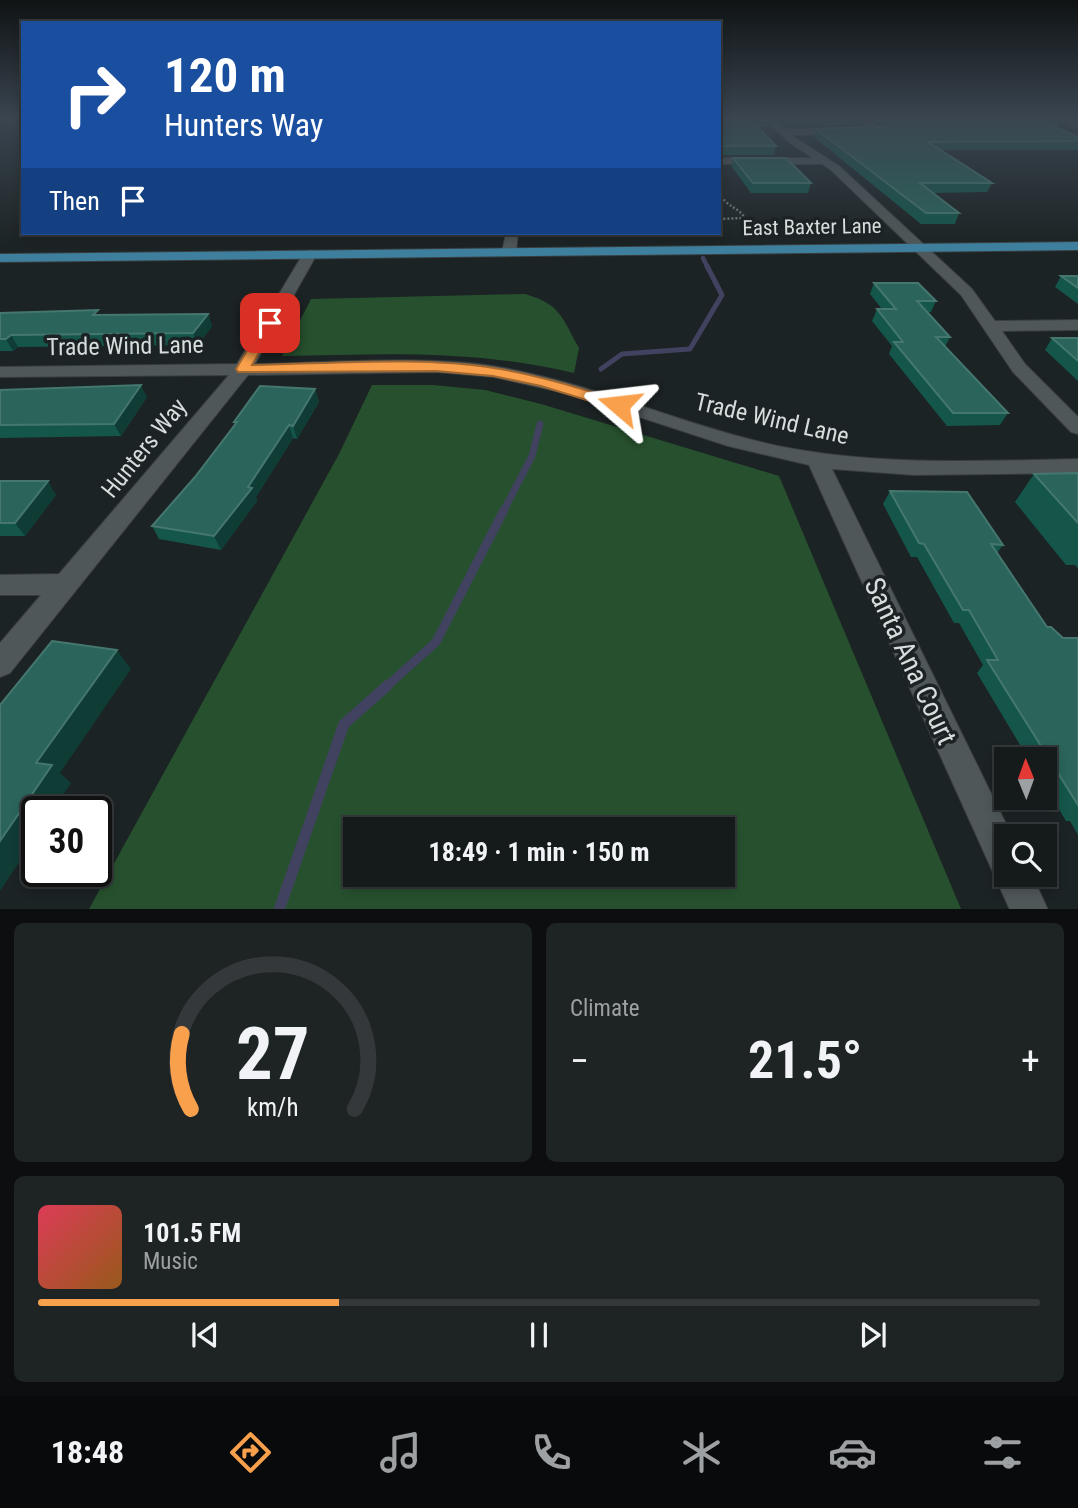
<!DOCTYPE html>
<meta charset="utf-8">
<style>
body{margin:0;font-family:"Roboto Condensed",sans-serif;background:#1e2324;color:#f1f3f6;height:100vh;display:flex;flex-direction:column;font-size:26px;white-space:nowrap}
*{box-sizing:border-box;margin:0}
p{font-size:23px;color:#9da1a3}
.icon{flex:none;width:38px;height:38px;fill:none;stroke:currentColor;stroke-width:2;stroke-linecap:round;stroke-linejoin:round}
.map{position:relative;height:909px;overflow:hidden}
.sheet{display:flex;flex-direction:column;gap:14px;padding:14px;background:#0c0e0f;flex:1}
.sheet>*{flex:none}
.hud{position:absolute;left:21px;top:21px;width:700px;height:214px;border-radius:0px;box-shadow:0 4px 10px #0003,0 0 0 2px #34383a;background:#1a4fa0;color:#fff;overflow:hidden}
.needle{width:46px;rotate:359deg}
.tools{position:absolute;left:994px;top:747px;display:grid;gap:14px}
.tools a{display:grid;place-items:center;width:63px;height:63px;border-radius:0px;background:#151a1b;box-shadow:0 4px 10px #0003,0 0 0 2px #34383a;font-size:35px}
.speed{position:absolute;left:21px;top:796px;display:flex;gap:14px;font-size:35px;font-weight:700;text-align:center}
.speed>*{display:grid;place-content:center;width:91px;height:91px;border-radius:50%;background:#151a1b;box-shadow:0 4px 10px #0003,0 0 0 2px #34383a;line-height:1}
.speed .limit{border:4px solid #111;border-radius:10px;background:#fff;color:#111}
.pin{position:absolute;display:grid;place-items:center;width:60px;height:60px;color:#fff;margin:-30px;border-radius:14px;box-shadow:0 4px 10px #0006}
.me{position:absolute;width:77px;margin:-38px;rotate:287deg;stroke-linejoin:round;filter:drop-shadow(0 0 5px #0008)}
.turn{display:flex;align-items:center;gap:24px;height:147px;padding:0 28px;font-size:32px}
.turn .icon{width:91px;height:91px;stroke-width:2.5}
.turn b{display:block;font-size:49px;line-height:60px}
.then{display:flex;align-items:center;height:66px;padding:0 28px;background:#0003;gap:14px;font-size:26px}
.big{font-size:52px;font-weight:700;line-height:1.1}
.sheet .card{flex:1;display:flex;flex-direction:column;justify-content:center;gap:10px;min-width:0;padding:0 24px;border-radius:10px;background:#1e2324}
.sheet .dial{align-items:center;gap:0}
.dial svg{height:182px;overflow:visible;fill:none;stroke:#34383a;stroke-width:7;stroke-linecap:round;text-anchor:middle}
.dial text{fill:#f1f3f6;stroke:none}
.song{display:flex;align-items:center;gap:21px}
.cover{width:84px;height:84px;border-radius:10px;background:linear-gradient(135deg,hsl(350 70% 55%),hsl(30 70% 35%))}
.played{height:7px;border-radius:4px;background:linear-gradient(90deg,#f9a04c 30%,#34383a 30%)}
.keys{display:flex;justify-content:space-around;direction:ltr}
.heat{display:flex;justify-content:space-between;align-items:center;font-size:38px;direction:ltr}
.sheet .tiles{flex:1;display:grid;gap:14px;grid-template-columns:1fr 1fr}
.card:last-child{grid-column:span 2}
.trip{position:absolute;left:343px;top:817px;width:392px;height:70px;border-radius:0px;background:#151a1b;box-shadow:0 4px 10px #0003,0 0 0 2px #34383a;font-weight:700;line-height:70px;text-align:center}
.tab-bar{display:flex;height:112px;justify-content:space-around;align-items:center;background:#080a0b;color:#9da1a3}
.tab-bar .icon{width:49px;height:49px}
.tab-bar .on{color:#f9a04c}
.tab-bar b{font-size:32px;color:#f1f3f6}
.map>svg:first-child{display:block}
.green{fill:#27512e;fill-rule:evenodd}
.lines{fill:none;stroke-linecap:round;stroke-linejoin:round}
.stream-far4{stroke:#404260;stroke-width:4.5}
.stream-far3{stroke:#404260;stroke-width:5}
.stream-far2{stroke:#404260;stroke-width:7}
.stream-far1{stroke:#404260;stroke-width:9}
.stream{stroke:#404260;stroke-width:11}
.minor-casing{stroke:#383e3f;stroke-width:2}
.major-casing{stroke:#383e3f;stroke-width:2}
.path{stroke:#757b7c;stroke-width:2.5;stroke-dasharray:2 2;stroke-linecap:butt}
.minor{fill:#4f5758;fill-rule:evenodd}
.major{fill:#3e7f9d;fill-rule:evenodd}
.wall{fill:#15564b}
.shaded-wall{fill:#0f3c35}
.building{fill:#2a645b;stroke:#45776f;stroke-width:2}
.route{fill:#f9a04c;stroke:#a26831;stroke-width:2}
.labels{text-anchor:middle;stroke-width:7;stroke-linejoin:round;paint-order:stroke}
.far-street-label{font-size:21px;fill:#d7dcdd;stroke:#1c2324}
.street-label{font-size:24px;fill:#d7dcdd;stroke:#1c2324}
.near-street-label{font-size:28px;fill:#d7dcdd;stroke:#1c2324}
</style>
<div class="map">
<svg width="1078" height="910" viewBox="0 0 1078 910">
<rect width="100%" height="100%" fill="#1c2324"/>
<!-- green -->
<path class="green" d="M525 294C561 304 562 318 579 348L574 373C473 349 385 354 282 356L311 299Z
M372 385H433L485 390 541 404 779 476 961 909H89L339 454ZM355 830H723V875H355Z"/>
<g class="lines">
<!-- stream-far4 -->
<path class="stream-far4" d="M703 258 708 268"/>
<!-- stream-far3 -->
<path class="stream-far3" d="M601 369 622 354 690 349 722 295 707 266"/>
<!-- stream-far2 -->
<path class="stream-far2" d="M503 512 532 456 540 424"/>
<!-- stream-far1 -->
<path class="stream-far1" d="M386 687 436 642 504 510"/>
<!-- stream -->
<path class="stream" d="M279 910 344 724 388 685"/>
<defs>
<path id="minor" d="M763 118H772L785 129 870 128 857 118H867L883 129V133L791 135 839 166 972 289 995 321 1078 320V330L1002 331 1025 364 1078 417V434L1071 432 1013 372 961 295 831 170 822 164H719V158H813L790 143Z
M1056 118H1068L1078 123V129Z
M506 233H518L516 252 509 256 502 252Z
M310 250 317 254 255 364C331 363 418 355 493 366 591 382 681 425 778 446 877 466 978 461 1078 459V473L914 475 832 469 1012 836H1006V875H1032L1048 910H1010L809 465 728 446 569 394 494 377 436 372 248 375 10 673 0 677V643L41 595H0V575L59 574 229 375 0 377V367L237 364 303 254Z"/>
<path id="major" d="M1078 242V250L0 262V254Z"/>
</defs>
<!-- minor casing -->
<use href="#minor" class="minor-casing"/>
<!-- major casing -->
<use href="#major" class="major-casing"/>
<!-- path -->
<path class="path" d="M719 193C728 208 738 207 745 218L719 219"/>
<!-- minor -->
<use href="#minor" class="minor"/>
<!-- major -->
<use href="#major" class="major"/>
</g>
<!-- wall -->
<path class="wall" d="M719 118 771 119 769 127H758L776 146 774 155H719Z
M776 118H865L862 125 786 126Z
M871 118H1060L1057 127H1055L1078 137V150H941L992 183 987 192 932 193 959 213 955 224H921L814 137 816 129 884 126Z
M733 158 811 183 808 193H751L732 167Z
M1061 276H1078V304L1055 287Z
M874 283 936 301 931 312H928L950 337 945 347 1008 413 1000 425 947 426 889 354 892 346 872 321 877 309H882L870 294Z
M0 313 101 315 208 314 212 326 198 345 18 347 13 351H0Z
M1052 338H1078V381L1045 350Z
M315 389 319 402 297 439 293 438 256 497 257 501 221 550 159 539 152 526 195 477 235 425 234 422Z
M0 390 147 397 121 436 0 438Z
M1078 473V568L1075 565H1066L1015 502 1034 474Z
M0 481 56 495 25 536H0Z
M890 491 1003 545 997 553 1047 627 1063 638H1078V835L1070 821H1066L1045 786V760H1029L977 673 983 665 959 623H954L917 557H911L883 504Z"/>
<!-- shaded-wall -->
<path class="shaded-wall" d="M208 314 212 326 198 345 193 333Z
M11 335 18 347 13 351 6 339Z
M141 385 147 397 121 436 114 424Z
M315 389 319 402 297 439 293 426Z
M289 425 293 438 256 497 257 501 221 550 214 536Z
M48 481 56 495 25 536 15 523Z
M117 650 131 669 60 773 71 783 52 812H37V835L0 891V841L36 763Z"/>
<!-- building -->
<path class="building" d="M719 118H770L750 119 776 146H719Z
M887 118H1060L1037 119 1078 137V141L928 142 992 183H920L959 213H926L816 129 888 126Z
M733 158H786L811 183H753Z
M1061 276H1078V288Z
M874 283H918L936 301H917L950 337H936L1008 413H953L894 342H903L877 309H896Z
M98 310 93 315 208 314 193 333 11 335 6 339H0V313Z
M1052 338H1078V361Z
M141 385 114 424 0 425V390Z
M260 386 315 389 293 426 289 425 248 487 252 488 214 536 152 526 195 477 237 422H234Z
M1078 473V523L1034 474Z
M0 481H48L15 523H0Z
M890 491 967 492 1003 545 991 544 1047 627H1051L1063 638H1078V805L987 660H998L969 610H963L924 544 919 543Z
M52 641 117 650 36 763 52 765 0 841V705Z"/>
<!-- sky -->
<linearGradient id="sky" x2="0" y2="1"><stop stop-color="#0f1314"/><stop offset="0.48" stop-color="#3a4550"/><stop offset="1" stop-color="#3a4550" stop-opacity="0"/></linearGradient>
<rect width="1078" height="246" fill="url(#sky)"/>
<!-- route -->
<path class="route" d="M270 319 276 323 252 365C329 364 419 356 494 368 539 375 582 389 624 402L627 405 619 410 541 386 493 376 436 371 238 372 236 369 264 323Z"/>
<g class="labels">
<!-- far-street labels -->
<g class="far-street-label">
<text transform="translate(812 227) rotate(-1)" y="7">East Baxter Lane</text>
</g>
<!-- street labels -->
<g class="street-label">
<text transform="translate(125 346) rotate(-1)" y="8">Trade Wind Lane</text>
<text transform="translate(772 419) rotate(13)" y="8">Trade Wind Lane</text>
<text transform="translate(144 448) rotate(-51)" y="8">Hunters Way</text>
</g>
<!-- near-street labels -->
<g class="near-street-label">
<text transform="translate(911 661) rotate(65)" y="10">Santa Ana Court</text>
</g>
</g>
</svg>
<div class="tools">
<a><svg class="needle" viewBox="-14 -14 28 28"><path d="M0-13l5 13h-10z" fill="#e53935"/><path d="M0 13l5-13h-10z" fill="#9da1a3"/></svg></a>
<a><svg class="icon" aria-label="search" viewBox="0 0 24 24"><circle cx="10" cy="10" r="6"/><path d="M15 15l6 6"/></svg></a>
</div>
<div class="speed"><div class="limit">30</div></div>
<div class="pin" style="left:270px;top:323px;background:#d93025"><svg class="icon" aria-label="arrive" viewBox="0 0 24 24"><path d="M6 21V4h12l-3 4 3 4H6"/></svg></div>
<svg class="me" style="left:619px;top:405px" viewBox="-20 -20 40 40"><path d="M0-17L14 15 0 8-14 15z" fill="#f9a04c" stroke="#fff" stroke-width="4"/></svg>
<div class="trip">18:49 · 1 min · 150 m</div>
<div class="hud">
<div class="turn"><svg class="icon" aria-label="right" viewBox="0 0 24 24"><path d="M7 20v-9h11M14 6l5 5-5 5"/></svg><div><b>120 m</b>Hunters Way</div></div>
<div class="then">Then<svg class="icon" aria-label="arrive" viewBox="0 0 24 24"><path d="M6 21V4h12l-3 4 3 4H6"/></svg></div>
</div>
</div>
<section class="sheet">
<div class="tiles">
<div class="card dial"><svg viewBox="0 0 100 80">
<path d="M14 69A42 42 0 1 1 86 69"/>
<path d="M14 69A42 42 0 0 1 10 36" stroke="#f9a04c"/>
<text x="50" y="56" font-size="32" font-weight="700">27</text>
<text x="50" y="72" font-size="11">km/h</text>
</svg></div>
<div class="card"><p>Climate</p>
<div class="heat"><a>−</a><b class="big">21.5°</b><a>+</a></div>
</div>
<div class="card">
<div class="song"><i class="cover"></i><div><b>101.5 FM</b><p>Music</p></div></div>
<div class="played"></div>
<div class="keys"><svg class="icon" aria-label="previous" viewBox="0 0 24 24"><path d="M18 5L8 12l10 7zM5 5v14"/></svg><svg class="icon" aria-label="pause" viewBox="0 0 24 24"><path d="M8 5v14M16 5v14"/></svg><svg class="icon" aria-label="next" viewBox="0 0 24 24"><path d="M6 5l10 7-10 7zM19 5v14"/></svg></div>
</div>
</div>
</section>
<nav class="tab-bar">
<b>18:48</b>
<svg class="icon on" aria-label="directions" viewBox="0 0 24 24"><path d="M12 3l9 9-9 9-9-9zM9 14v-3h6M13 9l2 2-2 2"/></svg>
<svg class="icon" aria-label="music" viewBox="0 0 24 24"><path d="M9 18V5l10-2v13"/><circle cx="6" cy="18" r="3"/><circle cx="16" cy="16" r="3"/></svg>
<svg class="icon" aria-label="phone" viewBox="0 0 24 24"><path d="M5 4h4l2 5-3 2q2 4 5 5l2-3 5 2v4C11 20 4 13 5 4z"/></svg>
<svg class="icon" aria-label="climate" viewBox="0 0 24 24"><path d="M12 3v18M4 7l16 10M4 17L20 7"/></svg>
<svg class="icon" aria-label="car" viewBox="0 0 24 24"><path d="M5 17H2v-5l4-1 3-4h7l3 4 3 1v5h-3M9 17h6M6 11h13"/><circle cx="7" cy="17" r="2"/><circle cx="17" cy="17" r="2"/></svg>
<svg class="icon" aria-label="filters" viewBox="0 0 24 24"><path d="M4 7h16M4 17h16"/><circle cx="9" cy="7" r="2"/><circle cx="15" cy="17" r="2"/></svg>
</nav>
